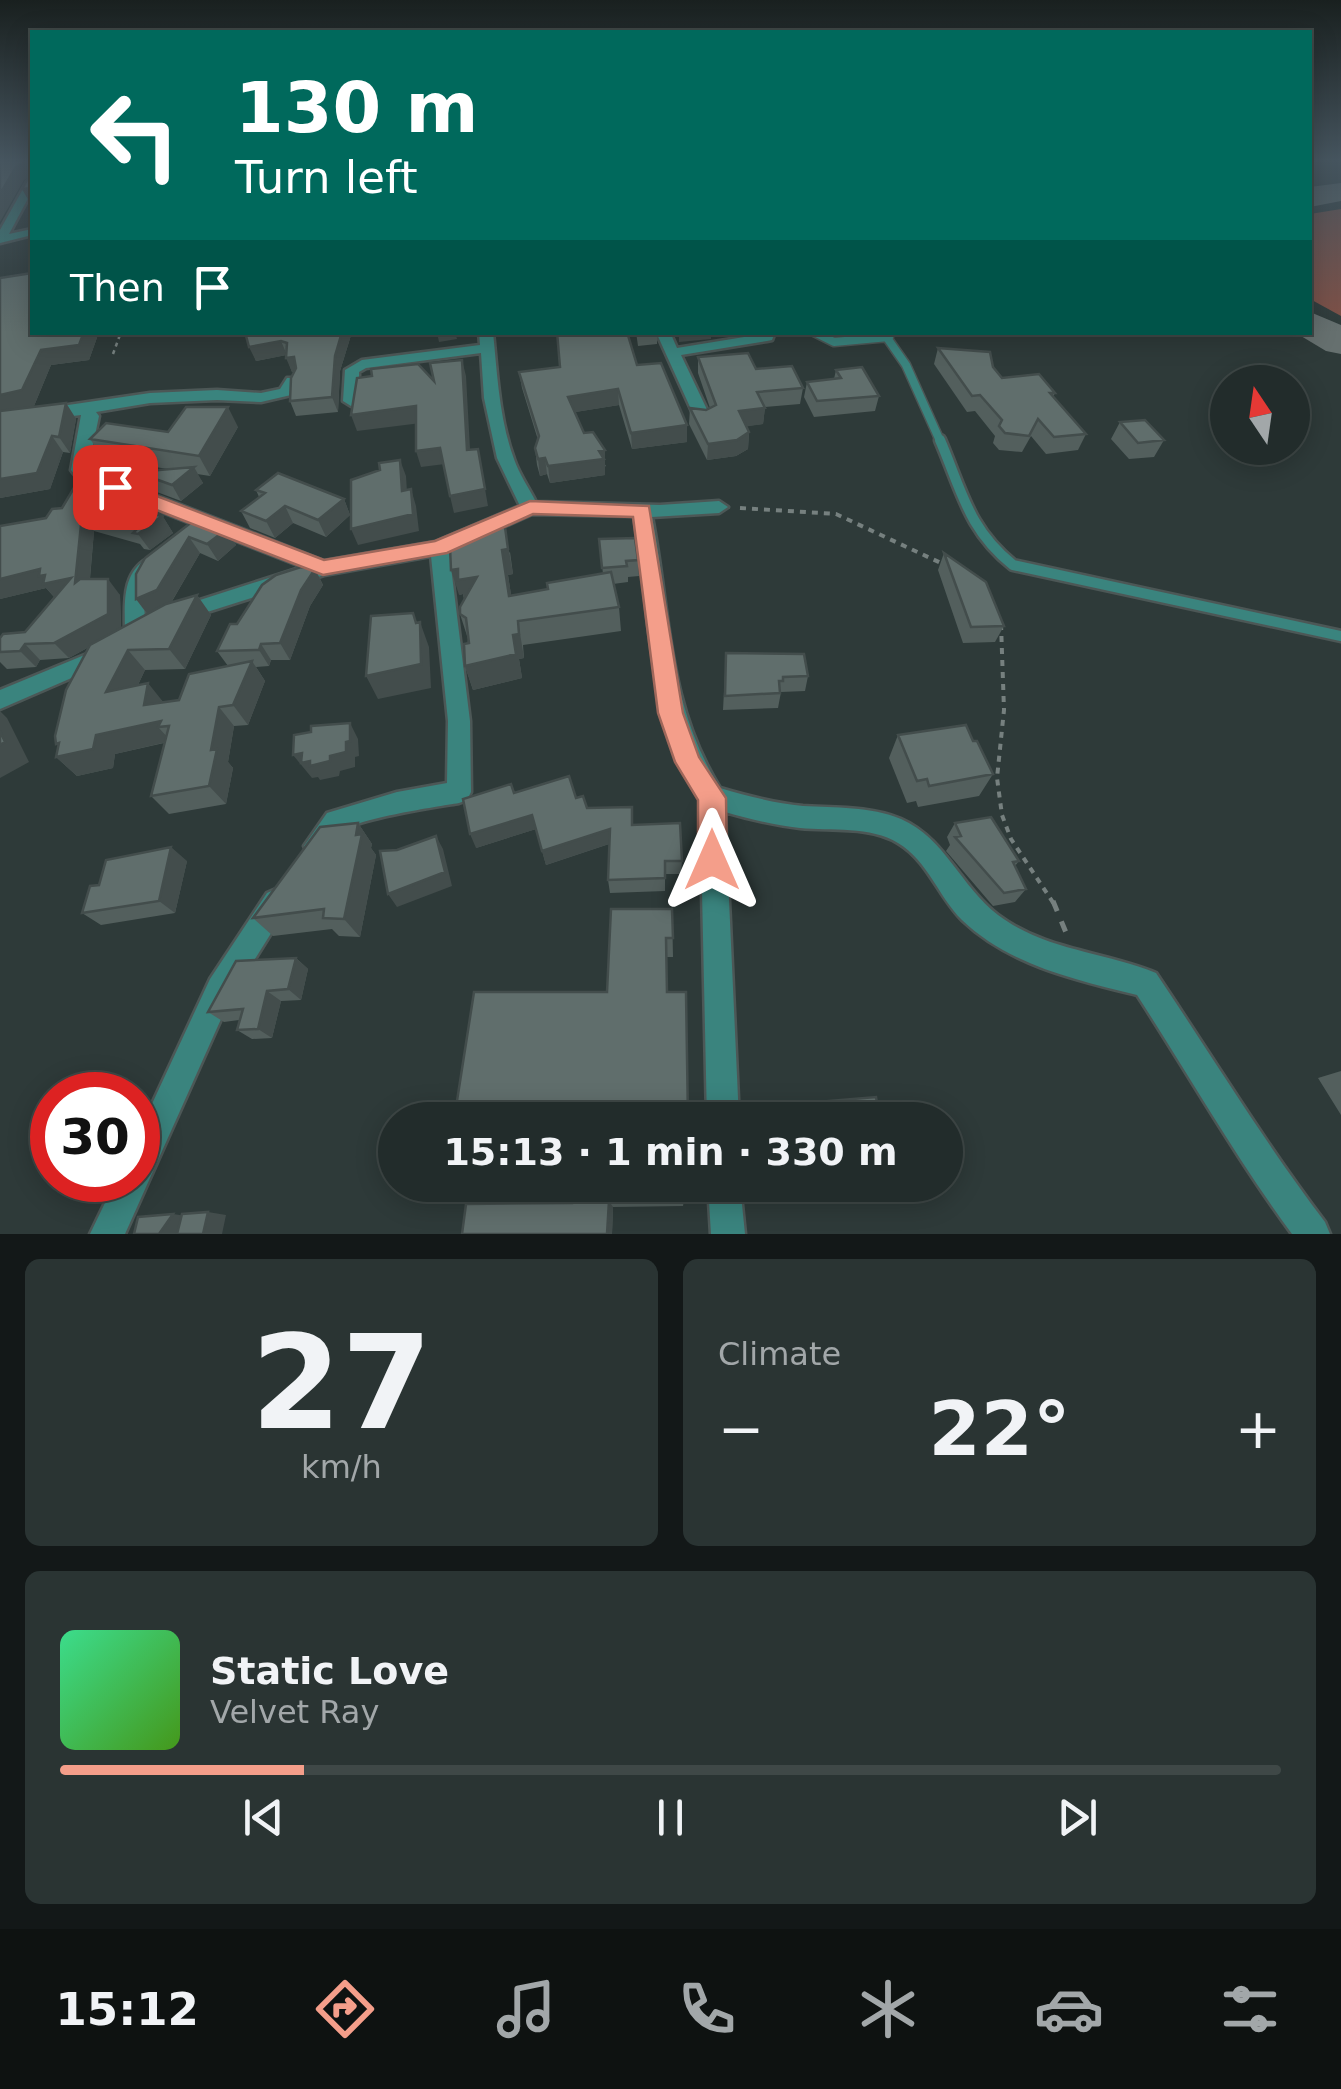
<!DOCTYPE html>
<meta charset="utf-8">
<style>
body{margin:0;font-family:"DejaVu Sans",sans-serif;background:#2a3433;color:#f1f3f6;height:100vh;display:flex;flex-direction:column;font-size:38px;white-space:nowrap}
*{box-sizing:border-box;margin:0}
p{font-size:32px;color:#a2a7a9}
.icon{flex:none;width:55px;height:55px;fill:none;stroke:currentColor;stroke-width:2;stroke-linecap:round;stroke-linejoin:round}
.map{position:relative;height:1234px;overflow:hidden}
.panel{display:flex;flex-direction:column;gap:25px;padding:25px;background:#131818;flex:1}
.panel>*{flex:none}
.banner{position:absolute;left:30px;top:30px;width:1282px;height:305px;border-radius:0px;box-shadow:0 5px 25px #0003,0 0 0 2px #3f4847;background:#00695c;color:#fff;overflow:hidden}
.needle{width:65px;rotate:347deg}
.fabs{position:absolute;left:1210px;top:365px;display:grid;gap:20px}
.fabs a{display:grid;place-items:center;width:100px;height:100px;border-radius:50%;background:#222c2b;box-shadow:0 5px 25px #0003,0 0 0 2px #3f4847;font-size:50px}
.speed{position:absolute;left:30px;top:1072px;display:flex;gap:20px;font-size:50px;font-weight:700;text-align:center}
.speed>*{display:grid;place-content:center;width:130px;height:130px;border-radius:50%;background:#222c2b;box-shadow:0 5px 25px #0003,0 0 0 2px #3f4847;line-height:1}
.speed .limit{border:15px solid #d22;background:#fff;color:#111}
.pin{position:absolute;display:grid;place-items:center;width:85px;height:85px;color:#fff;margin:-42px;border-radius:20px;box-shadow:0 5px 15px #0006}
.me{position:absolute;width:110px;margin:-55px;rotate:0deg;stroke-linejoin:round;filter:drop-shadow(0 0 8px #0008)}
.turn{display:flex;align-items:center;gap:35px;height:210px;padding:0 40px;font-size:45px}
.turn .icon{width:130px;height:130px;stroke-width:2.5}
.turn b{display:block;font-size:70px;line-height:85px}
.then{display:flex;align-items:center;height:95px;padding:0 40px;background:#0003;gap:20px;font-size:38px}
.big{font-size:75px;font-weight:800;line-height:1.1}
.panel .card{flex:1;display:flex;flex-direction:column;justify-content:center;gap:15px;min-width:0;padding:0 35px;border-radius:15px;background:#2a3433}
.panel .dial{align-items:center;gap:0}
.dial b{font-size:130px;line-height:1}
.song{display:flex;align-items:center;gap:30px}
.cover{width:120px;height:120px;border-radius:15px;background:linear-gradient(135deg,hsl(150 70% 55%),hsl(100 70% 35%))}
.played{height:10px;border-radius:5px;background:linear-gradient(90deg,#f49e8a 20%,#3f4847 20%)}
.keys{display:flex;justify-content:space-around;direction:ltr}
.heat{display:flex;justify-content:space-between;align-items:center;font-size:55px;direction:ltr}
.panel .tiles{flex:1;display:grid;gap:25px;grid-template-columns:1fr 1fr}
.card:last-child{grid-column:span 2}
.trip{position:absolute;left:378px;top:1102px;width:585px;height:100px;border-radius:50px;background:#222c2b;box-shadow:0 5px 25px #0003,0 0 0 2px #3f4847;font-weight:800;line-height:100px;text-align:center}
.tab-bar{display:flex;height:160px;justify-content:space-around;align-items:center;background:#0e1211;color:#a2a7a9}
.tab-bar .icon{width:70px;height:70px}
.tab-bar .selected{color:#f49e8a}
.tab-bar b{font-size:45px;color:#f1f3f6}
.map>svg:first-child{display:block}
.green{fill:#825045}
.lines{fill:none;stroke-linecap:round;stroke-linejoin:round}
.taxiway{fill:#66706f;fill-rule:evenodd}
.lane-far1-casing{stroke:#4c5756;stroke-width:11}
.lane-casing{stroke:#4c5756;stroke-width:15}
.street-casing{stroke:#4c5756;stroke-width:5}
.path-far2{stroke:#76807f;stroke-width:2.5;stroke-dasharray:4 4;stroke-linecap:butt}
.path-far1{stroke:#76807f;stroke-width:4;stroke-dasharray:6 6;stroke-linecap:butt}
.path{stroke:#76807f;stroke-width:5;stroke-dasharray:11 11;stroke-linecap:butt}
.lane-far1{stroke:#3a847e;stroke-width:8}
.lane{stroke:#3a847e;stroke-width:10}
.street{fill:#3a847e;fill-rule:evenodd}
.wall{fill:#535f5d}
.shaded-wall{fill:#434d4c}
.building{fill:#606e6c;stroke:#434d4c;stroke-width:2.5}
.route{fill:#f49e8a;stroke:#9f675a;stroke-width:2.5}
</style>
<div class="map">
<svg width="1341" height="1234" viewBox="0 0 1341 1234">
<rect width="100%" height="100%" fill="#2e3a39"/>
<!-- green -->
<path class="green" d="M1341 209V316L1310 299V214Z"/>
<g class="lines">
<!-- taxiway -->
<path class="taxiway" d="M1341 183V201L1310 207V187Z
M1310 312 1341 325V354L1326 351 1296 333 1310 332Z"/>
<defs>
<path id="lane-far1" d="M814 332 834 342 889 337
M883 332 906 365 941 443"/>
<path id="lane" d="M940 440C962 491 968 529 1013 565L1341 636"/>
<path id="street" d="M32 179V191L9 234 32 229V235L0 243V230L27 182Z
M479 332H493C497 371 499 419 514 459 519 474 529 488 536 502L660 505 719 501 728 507 719 513 652 517C671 614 666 701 720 788 747 796 774 803 803 806 835 808 870 806 901 819 945 838 961 887 998 915 1046 951 1103 951 1156 973 1212 1056 1264 1142 1325 1222L1330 1234H1292C1236 1158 1189 1075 1137 995 1076 980 1009 965 962 920 938 896 928 861 898 843 871 826 831 831 800 828 774 825 749 819 725 812L739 1120H707L700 799C645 703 652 621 634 516L532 514 449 551 470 721 471 792 467 800 459 803C435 807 361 818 344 830 332 839 331 852 317 858L308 854 304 846 327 813 397 792 447 783 448 721 431 556 324 575 182 620 175 618 172 613 175 608 303 567 78 479 71 470 81 415 0 425V415L150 393 217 390 261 393 280 389 287 378H297L299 381 291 395 261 402 217 400 150 403 96 412 99 416 88 469 324 561 435 542 520 506 497 458 484 398 481 353 366 368 359 372V401L351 406 343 401 345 370 362 360 480 345Z
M656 332H670L677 348 775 332 772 340 767 341 681 355 711 418 703 423 695 418Z
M153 556 162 563 144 588 145 634 142 640H128L125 634C125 605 120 569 153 556Z
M99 649 106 651 109 657 106 663 0 709V690Z
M276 889 285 893 289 902 285 911 230 999 125 1234H90L116 1180H138V1134L210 979 267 893Z
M708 1185H740L745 1234H711Z"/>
</defs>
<!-- lane-far1 casing -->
<use href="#lane-far1" class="lane-far1-casing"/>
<!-- lane casing -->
<use href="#lane" class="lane-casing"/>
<!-- street casing -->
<use href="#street" class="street-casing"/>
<!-- path-far2 -->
<path class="path-far2" d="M113 354 121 332"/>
<!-- path-far1 -->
<path class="path-far1" d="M740 508 836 514 943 564
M1001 624 1004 710 997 778 1002 815 1011 839 1054 904"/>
<!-- path -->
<path class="path" d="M1053 901 1067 935"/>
<!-- lane-far1 -->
<use href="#lane-far1" class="lane-far1"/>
<!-- lane -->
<use href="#lane" class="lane"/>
<!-- street -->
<use href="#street" class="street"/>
</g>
<!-- wall -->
<path class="wall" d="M0 278 32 332H99L89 360 51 365 34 406 25 408 66 403 76 419 70 453 63 452 50 489 0 498Z
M245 332H352L340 371 338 412 296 416 290 401 294 372H292L286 355 256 361Z
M514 332H627L637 365 687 442 632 449 619 405 575 412 584 433 606 466 604 467 605 475 550 483 547 474 540 476 537 465 535 448 538 440 522 388 519 372 560 367 557 334 515 337Z
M636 332H657V344L638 346Z
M938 348 993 367 1002 378 1055 393 1053 397 1086 434 1078 450 1046 454 1031 436 1022 452 999 450 993 443 995 436 975 411 967 412 934 364Z
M698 357 756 369 803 388 800 404 765 407 763 424 746 426 749 432 748 449 736 456 707 460 689 424 690 408 706 410 710 408 698 373Z
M836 370 879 396 875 411 814 417 804 397 807 382 834 379Z
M1120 422 1164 440 1154 457 1129 459 1111 439Z
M238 427 210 476 197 474 203 483 181 501 146 488 136 472 168 469 104 459 90 439Z
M256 490 344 499 350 515 326 537 293 523 275 538 250 528 241 511 259 497Z
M52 509 164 516 163 517 173 533 150 550 144 549 140 544 94 531 90 579 120 595 121 628 147 614 136 599 197 518 227 529 236 545 218 561 200 553 171 603 197 595 211 615 185 669 145 670 138 685 164 702 179 700 228 666 217 651 237 624 315 569 323 585 310 606 290 660H271L269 666 256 667 265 681 248 725 234 726 228 762 233 768 226 804 169 814 151 796 164 743 115 754 113 768 77 776 56 757 89 647 69 658 40 660 36 667 7 669 0 662V638L25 632 54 597 46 588 0 599V526L46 518Z
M599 539 638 560 639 576 628 577V582L613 584 619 607 621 631 523 645 524 658 519 659 522 678 473 690 465 666 468 639 460 614 464 600 463 594 459 595 510 552 513 574 508 575 511 595 548 589 603 574Z
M944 553 1004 626 995 642 963 643 938 570Z
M726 653 808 676 805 691 781 692 778 708 723 710Z
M898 735 973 741 993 774 979 796 918 807 916 801 907 803 889 758Z
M514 793 576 798 587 808 633 825 682 861 681 874H665V891L610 893 608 880 609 844 546 865 536 829 476 848Z
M358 823 372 844 371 848 376 855 360 937 339 936 332 929 273 936 253 918Z
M955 823 1019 861 1015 866 1026 889 1015 902 993 906 946 851 950 845 947 837Z
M187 861 175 913 101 925 82 913 99 885Z
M672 909 673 957H666L667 992H607Z
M296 958 308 969 301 1000 281 1001 272 1038 252 1039 237 1030 239 1020 224 1022 208 1012Z
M1341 1071V1115L1318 1078Z
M770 1106 880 1120H766L765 1116Z
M574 1185 684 1200 683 1206 613 1207 612 1234H462L572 1203Z"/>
<!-- shaded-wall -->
<path class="shaded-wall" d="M25 162 32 175 24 180 0 222V194L16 167Z
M32 188V202L30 203 22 189Z
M84 332H99L89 360 51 365 34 406 0 414V395L41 350Z
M342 332H352L340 371 338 412 332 397 335 356Z
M437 332H455L457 339 439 342Z
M679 332H711V339L679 342Z
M1018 332H1040L1016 337Z
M281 341 287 355 256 361 249 347Z
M294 357 300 371 292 372 286 358Z
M462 360 466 376 471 467 467 450Z
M618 389 619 405 570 413 568 397Z
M66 403 76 419 70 453 59 437Z
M416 406 421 423 357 431 351 415Z
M228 407 238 427 210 476 199 456Z
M765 408 763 424 737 428 739 411Z
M687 425V442L632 449 631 433Z
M749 432 748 449 736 456 707 460 708 444Z
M52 436 63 452 50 489 0 498V479Z
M440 448 445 464 421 467 416 451Z
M478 449 488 506 454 513 450 496Z
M605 450V475L550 483 548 466Z
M545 458 547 474 540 476 538 459Z
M400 460 406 476 408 508 402 491Z
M194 467 203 483 181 501 172 485Z
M411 489 416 506 419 531 358 545 351 529Z
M344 499 350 515 326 537 318 520Z
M153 500 173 533 150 550 138 534 140 511Z
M285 506 293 523 275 538 266 521Z
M82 515 94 531 88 599 57 600 46 588 0 599V579Z
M505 527 513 574 508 575 515 620 509 596 502 550Z
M227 529 236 545 218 561 207 544Z
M189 537 200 553 169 606 149 616 136 599Z
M315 569 323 585 310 606 290 660 280 643 301 590Z
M458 569 477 577 466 605 463 594 459 595 451 570Z
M108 579 120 595 121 629 69 658 54 643Z
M197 595 211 615 185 669 169 649Z
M518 621 524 658 519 659 522 678 473 690 465 666 513 635Z
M420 622 429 647 431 688 378 699 366 676 421 634Z
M25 644 40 660 36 667 20 651Z
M261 644 271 660 269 666 259 650Z
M128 650 145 670 125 712 106 692Z
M252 661 265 681 248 725 233 705Z
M148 683 164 703 158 727 171 741 115 754 113 768 77 776 56 757 68 755 56 744 96 735 144 705Z
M219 707 234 726 228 762 233 768 226 804 209 786 211 750Z
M0 711 7 718 29 762 0 778Z
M350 723 358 739 359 756 355 757V767L340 771 339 776 320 780 318 777 312 778 293 755 302 753 330 756 346 742Z
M532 815 536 829 476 848 470 834Z
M358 823 372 844 371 848 376 855 360 937 344 919Z
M610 829 612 843 546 865 542 851Z
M436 836 443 849 452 886 397 907 388 894Z
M171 847 187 861 175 913 159 901Z
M296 958 308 969 301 1000 288 989Z
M267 991 281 1001 272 1038 258 1029Z
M609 1201 613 1207 612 1234H607Z
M208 1212 226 1215 222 1234H203Z
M173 1214 193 1217 182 1234H159Z"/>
<!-- building -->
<path class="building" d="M0 160H32V188L22 189 28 178 25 162 16 167 0 194Z
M32 273V332H84L79 345 41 350 22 390 0 395V278Z
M245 332H342L335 356 332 397 290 401 291 378 296 368 294 357 286 358 287 343 281 341 249 347Z
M557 332H627L637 365 661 363 687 425 631 433 618 389 568 397 584 433 593 432 605 450 599 451 604 459 548 466 545 458 538 459 535 448 539 436 519 372 560 367Z
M938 348 990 352 993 367 1002 378 1039 374 1055 393H1050L1086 434 1054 437 1038 419 1029 436 1005 433 999 426 1002 420 980 395 972 396Z
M748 353 756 369 792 366 803 388 757 392 765 408 739 411 749 432 737 440 708 444 690 408 706 410 716 405 698 357Z
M462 360 467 450 478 449 485 489 450 496 440 448 416 451V406L351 415 357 378 372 376 371 369 418 364 434 381 430 363Z
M862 367 879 396 817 401 807 382 841 378 836 370Z
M66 403 59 437 52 436 37 473 0 479V411Z
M186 407H228L199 456 90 439 106 423 168 432Z
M1145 420 1164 440 1138 443 1120 422Z
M400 460 402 491 411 489 413 514 351 529V480L380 470 379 463Z
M194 467 172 485 136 472Z
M278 473 344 499 318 520 285 506 266 521 241 511 265 493 256 490Z
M81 476 153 500 140 511 162 516 138 534 133 533 137 529 82 515 75 583 80 579H108V614L54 643 25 644 20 651 0 652V638L3 634 25 632 71 578 43 584 45 575 39 576 40 569 0 579V526L46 518 52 509 62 508Z
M197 518 227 529 207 544 189 537 157 590 136 599V574L145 558Z
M505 527 508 549 502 550 509 596 548 589 547 583 611 572 619 607 518 621 519 634 513 635 516 654 465 666 464 644 469 643 466 618 460 614V607L477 577 458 580V569L451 570 450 547 456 546 455 535Z
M635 538 638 560 626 561 627 566 602 568 599 539Z
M944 553 986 582 1004 626 971 627Z
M301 567 315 569 301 590 280 643 261 644 259 650 217 651 230 624H237L262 585 276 575Z
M197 595 169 649 128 650 106 692 148 683 144 705 179 700 189 674 252 661 233 705 219 707 211 750 217 749 209 786 151 796 169 726 158 727 161 721 96 735 93 749 56 757 59 743 56 744 55 736 66 690 90 645 166 604Z
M413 613 416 623 420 622 421 664 366 676 371 616Z
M726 653 804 654 808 676 783 677V681H779L780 693 725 696Z
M350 723V741L346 742V752L330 756V761L310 766V761L301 763 302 753 293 755 294 735 311 732V726Z
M966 725 973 741H977L993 774 929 786 927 779 917 781 898 735Z
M0 731 5 742 0 745Z
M569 776 576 798 583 796 587 808 632 807V825L680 823 682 861H665V878L608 880 610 829 542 851 532 815 470 834 463 799 511 784 514 793Z
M991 817 1019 861 1013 862 1026 889 1004 893 955 837 961 836 955 823Z
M358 823 356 835 362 834 344 919 323 918 324 909 253 918 320 827Z
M436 836 445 872 388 894 380 851 397 850Z
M171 847 159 901 82 913 90 886 99 885 106 860Z
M611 909H672L673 938H666L667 992H686L688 1120H454L474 992H607Z
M296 958 288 989 267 991 258 1029 237 1030 243 1009 208 1012 236 961Z
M876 1097 880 1120H772L770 1106Z
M574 1185H684V1200L609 1201 607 1234H462L466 1204 572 1203Z
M208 1212 203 1234H177L182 1214Z
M173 1214 159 1234H134L138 1217Z"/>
<!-- sky -->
<linearGradient id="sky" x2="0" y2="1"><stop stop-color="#19201f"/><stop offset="0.48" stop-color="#46555f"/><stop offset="1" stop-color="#46555f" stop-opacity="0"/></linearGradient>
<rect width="1341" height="333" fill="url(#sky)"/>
<!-- route -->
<path class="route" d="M115 480 324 560 435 541 530 501 649 506 683 713 699 757 726 798 727 860 722 870 712 874 702 870 698 860V800L675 762 658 713 633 517 533 514 447 553 323 575 108 491V482Z"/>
</svg>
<div class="fabs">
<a><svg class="needle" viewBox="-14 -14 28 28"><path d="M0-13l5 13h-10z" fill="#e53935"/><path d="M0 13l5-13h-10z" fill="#a2a7a9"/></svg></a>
</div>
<div class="speed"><div class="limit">30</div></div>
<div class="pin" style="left:115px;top:487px;background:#d93025"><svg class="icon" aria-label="arrive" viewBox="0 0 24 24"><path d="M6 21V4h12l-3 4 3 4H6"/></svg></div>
<svg class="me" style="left:712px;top:860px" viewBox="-20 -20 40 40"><path d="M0-17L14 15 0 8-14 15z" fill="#f49e8a" stroke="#fff" stroke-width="4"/></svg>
<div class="trip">15:13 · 1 min · 330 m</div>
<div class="banner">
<div class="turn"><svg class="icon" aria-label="left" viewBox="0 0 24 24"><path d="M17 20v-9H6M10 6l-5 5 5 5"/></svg><div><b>130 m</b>Turn left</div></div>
<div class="then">Then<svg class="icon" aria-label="arrive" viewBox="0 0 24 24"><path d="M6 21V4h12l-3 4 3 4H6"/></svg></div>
</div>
</div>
<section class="panel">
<div class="tiles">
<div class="card dial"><b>27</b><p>km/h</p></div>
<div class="card"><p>Climate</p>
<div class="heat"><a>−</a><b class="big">22°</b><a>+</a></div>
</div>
<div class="card">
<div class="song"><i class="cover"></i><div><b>Static Love</b><p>Velvet Ray</p></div></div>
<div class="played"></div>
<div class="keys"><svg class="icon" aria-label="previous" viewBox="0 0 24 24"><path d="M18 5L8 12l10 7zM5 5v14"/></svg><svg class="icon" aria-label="pause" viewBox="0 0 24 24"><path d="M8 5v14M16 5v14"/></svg><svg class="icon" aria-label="next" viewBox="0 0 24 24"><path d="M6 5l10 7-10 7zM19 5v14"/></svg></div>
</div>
</div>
</section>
<nav class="tab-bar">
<b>15:12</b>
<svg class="icon selected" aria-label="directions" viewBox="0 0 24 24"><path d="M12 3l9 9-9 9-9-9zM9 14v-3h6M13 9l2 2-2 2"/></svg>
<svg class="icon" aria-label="music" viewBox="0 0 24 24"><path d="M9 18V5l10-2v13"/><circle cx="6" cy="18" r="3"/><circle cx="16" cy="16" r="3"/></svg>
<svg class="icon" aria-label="phone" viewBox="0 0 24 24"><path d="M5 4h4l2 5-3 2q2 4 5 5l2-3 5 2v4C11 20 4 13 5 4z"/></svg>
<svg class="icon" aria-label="climate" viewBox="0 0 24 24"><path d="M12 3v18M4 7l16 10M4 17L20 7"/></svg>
<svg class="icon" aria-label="car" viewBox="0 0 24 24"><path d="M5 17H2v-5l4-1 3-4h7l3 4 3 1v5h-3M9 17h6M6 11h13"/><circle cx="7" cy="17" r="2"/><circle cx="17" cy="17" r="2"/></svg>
<svg class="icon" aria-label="filters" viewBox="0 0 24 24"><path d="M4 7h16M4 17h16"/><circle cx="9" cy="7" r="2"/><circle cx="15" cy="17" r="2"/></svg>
</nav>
